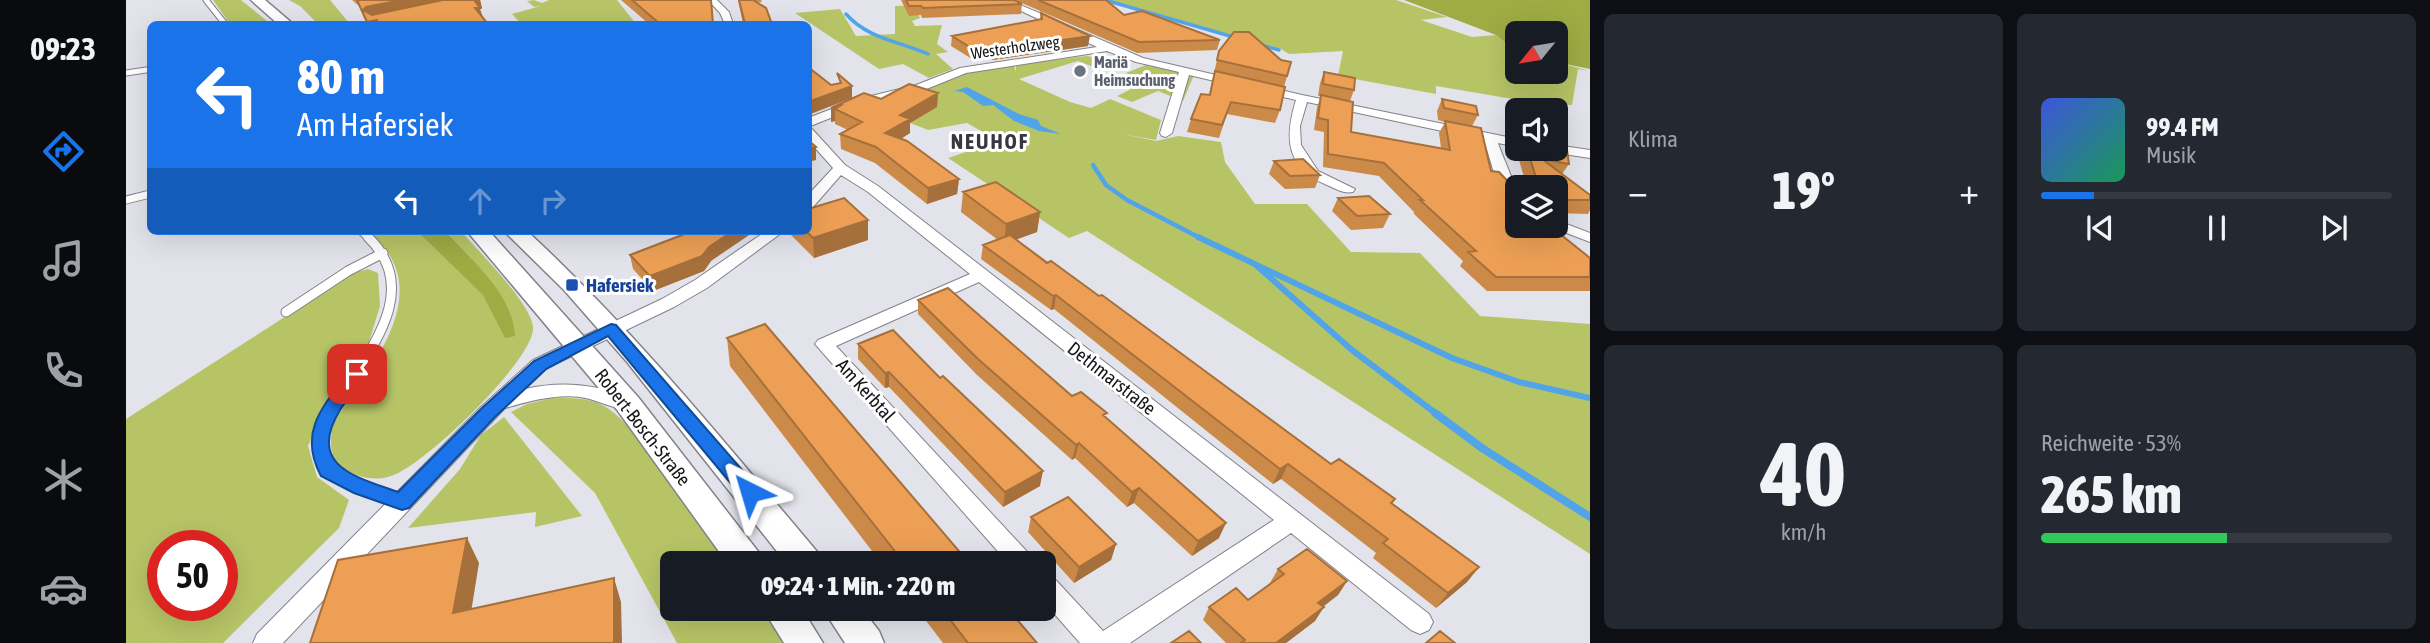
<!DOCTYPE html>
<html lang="de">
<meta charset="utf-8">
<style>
body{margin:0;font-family:"Asap Condensed",sans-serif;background:#242831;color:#f1f3f6;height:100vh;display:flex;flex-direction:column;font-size:26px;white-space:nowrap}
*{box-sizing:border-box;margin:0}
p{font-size:23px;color:#9ea1a6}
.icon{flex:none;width:38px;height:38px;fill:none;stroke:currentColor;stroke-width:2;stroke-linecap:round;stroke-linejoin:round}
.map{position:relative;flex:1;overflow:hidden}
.details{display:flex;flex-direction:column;gap:14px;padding:14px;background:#0d0f14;width:840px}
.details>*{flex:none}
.banner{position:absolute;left:21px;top:21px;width:665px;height:214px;border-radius:10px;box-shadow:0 7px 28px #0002;background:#1a73e8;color:#fff;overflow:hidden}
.needle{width:46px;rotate:240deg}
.controls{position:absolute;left:1379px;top:21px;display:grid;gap:14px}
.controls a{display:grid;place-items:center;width:63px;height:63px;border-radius:10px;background:#171b24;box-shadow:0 7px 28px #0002;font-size:35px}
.speed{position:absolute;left:21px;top:530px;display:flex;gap:14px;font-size:35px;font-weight:700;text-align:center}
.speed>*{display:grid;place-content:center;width:91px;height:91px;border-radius:50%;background:#171b24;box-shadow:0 7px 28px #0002;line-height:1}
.speed .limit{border:10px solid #d22;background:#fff;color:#111}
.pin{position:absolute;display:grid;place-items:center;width:60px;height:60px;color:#fff;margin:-30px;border-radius:14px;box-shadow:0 4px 10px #0006}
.me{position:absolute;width:77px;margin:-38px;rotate:320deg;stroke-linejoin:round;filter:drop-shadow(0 0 5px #0008)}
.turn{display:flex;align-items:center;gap:24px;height:147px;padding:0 35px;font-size:32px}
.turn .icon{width:91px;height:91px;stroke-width:2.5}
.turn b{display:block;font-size:49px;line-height:60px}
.lanes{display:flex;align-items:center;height:66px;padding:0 35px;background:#0003;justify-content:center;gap:35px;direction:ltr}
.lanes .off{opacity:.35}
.big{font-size:52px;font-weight:800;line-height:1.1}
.details .widget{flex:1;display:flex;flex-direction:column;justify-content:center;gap:10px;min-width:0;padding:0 24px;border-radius:10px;background:#242831}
.details .dial{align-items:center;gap:0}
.dial b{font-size:91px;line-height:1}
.song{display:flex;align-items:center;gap:21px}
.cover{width:84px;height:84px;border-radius:10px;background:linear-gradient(135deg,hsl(230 70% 55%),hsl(150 70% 35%))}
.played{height:7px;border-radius:4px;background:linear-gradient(90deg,#1a73e8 15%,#363941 15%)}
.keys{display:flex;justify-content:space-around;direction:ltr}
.heat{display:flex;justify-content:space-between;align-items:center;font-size:38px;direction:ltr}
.charge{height:10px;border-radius:5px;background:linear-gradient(90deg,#34c759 53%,#363941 0)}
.details .tiles{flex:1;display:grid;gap:14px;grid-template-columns:repeat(2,1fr)}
.trip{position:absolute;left:534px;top:551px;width:396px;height:70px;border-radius:10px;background:#171b24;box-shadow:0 7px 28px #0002;font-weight:800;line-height:70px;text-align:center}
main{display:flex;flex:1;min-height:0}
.menu{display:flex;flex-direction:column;width:126px;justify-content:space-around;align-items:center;background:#090b0e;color:#9ea1a6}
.menu .icon{width:49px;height:49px}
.menu .on{color:#1a73e8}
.menu b{font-size:32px;color:#f1f3f6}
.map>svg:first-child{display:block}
.green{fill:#b7c466;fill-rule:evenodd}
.forest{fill:#9fac44}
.water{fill:#52a4e9}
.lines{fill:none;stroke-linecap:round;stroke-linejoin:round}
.stream-far3{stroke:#52a4e9;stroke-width:3.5}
.stream-far2{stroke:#52a4e9;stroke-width:4.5}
.stream-far1{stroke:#52a4e9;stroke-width:6}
.stream{stroke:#52a4e9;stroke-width:8}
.service-far3-casing{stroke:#83828b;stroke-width:7}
.service-far2-casing{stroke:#83828b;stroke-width:9}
.service-far1-casing{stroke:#83828b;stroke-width:11}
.service-casing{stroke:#83828b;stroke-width:14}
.minor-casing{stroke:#83828b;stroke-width:2}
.secondary-casing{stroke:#83828b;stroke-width:3}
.service-far3{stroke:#fff;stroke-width:5}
.service-far2{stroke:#fff;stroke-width:7}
.service-far1{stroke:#fff;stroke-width:9}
.service{stroke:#fff;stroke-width:11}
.minor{fill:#fff;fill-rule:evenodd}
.secondary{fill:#fff;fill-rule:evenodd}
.wall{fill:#cc8a49}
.shaded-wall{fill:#a6703c}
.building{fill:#eda055;stroke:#a6703c;stroke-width:2}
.route{fill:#1a73e8;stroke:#114b97;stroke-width:2}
.worship-dot{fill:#6b7280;stroke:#fff;stroke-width:2.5}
.transit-dot{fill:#1a4fb4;stroke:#fff;stroke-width:2.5}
.labels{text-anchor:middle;stroke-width:6;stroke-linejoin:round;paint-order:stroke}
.far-street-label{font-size:16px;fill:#161619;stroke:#fff}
.far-worship-label{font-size:16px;font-weight:bold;fill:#5b616d;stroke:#fff;text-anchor:start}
.transit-label{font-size:19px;font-weight:bold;fill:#164399;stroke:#fff;text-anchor:start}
.street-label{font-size:19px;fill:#161619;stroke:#fff}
.far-district-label{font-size:21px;font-weight:bold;letter-spacing:2px;fill:#38373f;stroke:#fff}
</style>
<main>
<nav class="menu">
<b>09:23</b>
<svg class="icon on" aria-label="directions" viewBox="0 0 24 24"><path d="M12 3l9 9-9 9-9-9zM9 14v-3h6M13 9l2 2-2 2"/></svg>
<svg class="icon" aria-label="music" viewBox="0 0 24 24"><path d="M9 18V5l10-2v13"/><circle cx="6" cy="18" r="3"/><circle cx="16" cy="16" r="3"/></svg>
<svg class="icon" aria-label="phone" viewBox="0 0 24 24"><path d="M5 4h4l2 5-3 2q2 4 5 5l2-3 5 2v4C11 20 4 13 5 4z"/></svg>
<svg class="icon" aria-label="climate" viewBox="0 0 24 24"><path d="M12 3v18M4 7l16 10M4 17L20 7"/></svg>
<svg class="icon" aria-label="car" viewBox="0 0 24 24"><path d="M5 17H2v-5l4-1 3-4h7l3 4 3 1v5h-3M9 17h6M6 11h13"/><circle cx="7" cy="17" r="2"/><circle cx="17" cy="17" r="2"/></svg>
</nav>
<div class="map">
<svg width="1464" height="643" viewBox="0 0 1464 643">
<rect width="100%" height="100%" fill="#e3e3ec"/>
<!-- green -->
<path class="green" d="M87 0H115L145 24H104Z
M163 0H204L224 24H192L174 6Z
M408 0 416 3 423 0H491L510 24H395L386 14 415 6 408 7 401 1Z
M981 0H1270L1321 17 1295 20 1346 37 1370 35 1391 52V72H1430V62L1464 71 1452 69 1446 105 1411 103 1310 86V94L1212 76 1217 51 1163 54 1155 49Z
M797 5 791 12 794 18 786 21 789 26 816 25 811 44 822 52 810 54 827 69 803 78 777 64 753 69 669 13 714 9 730 36 769 34V6Z
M960 56 998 61 983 66 974 63 965 66 952 61 893 79 944 102 965 108 984 99 1035 120 1030 140 996 134 1030 141 1052 136 1095 142 1099 162 1129 204H1181L1225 252 1294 253 1354 316 1464 324V554L961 231 943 238 822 158 873 141 841 123 802 130 738 105 844 72 888 65 890 72V65Z
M1020 65 1068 75 1057 101 1032 91 1006 102 991 96 1005 89 994 84 1010 77 1000 73Z
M241 231H335C352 251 407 305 407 328 408 360 294 471 262 477 245 481 232 477 217 468 202 459 203 435 209 420 245 366 315 288 241 231Z
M242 269 252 273 254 306 242 345 199 405 182 446 191 477 223 500 213 528 97 643H0V419L227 273ZM37 546H96V606H37Z
M426 398C442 398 459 397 474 404 513 421 573 526 601 563L546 564V609H634L659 643H551L469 493 385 412 401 404Z
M378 417 456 516 409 527 410 512 282 528 334 469 355 435Z"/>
<!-- forest -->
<path class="forest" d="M1278 0H1464V69L1430 62V33H1391V52L1370 35Z
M291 231H319C346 261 387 294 389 336L379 338 357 295Z"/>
<!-- water -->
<path class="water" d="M841 87 893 114 912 120 915 126 935 134 913 131 888 121 867 105 857 106 837 92 828 91Z"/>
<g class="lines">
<!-- stream-far3 -->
<path class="stream-far3" d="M979 0 1111 38
M720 14C742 39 773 41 802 54
M1131 44 1153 50"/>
<!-- stream-far2 -->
<path class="stream-far2" d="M967 165 980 185 1001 200 1076 239"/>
<!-- stream-far1 -->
<path class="stream-far1" d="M1072 237 1326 358 1393 382 1464 398
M1131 266 1226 350 1312 415"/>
<!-- stream -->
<path class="stream" d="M1309 413 1356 448 1464 517"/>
<defs>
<path id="service-far3" d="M80 0 99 24
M0 73 20 70"/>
<path id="service-far2" d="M0 200 24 194
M235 231 244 239"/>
<path id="service-far1" d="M160 312 222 271 257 253
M204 415C232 362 302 295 242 237"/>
<path id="service" d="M205 413C172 475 227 485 274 501"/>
<path id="minor" d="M582 0H591L603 12 607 24H599L594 13Z
M872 0H883L1017 58 1176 95 1391 139V147L1372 143C1378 161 1391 185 1391 202L1386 201 1370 179 1358 140 1181 102 1174 126 1175 145 1192 171 1229 189 1227 192C1218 194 1210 189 1201 185 1160 167 1158 139 1170 100L1063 75 1046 133 1040 137 1036 136 1034 133 1053 72 1010 62 981 51 840 73 798 90 737 105 682 127V118L729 100 790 85 834 68 971 47Z
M682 128 686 129 719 165 752 186 1303 614 1307 622 1303 630 1294 634 1285 630 1165 533 1004 643H954L917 601V573L926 576 977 631 1148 520 853 282 710 346 906 557 910 564H883L689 344 692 340 844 274 742 192 715 175 687 207 682 208V195L707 168 682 140Z
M1430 145 1464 150V158L1424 152 1423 149H1430Z
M1430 220 1464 233V242L1425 227 1430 226Z
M640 231H658L581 288 548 307 421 368 399 389C438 380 470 385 507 398L510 403 507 408C491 412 471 399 454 397 429 394 404 401 379 408L157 643H127L131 634 355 407 407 360 536 299 569 280Z"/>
<path id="secondary" d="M125 0H139L167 24H152Z
M341 231H363L512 397 634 554 639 564H602L492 411Z
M378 231H401C508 330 599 443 693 554L698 564H661L501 362 438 290Z
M637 609H676L697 643H658Z
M697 609H736L753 631 758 643H719Z"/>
</defs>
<!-- service-far3 casing -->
<use href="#service-far3" class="service-far3-casing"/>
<!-- service-far2 casing -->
<use href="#service-far2" class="service-far2-casing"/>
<!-- service-far1 casing -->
<use href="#service-far1" class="service-far1-casing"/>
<!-- service casing -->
<use href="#service" class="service-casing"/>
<!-- minor casing -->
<use href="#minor" class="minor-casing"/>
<!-- secondary casing -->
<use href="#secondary" class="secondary-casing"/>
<!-- service-far3 -->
<use href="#service-far3" class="service-far3"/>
<!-- service-far2 -->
<use href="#service-far2" class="service-far2"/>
<!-- service-far1 -->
<use href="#service-far1" class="service-far1"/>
<!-- service -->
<use href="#service" class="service"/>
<!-- minor -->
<use href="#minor" class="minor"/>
<!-- secondary -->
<use href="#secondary" class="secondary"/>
</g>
<!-- wall -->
<path class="wall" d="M226 0H354L356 8 354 9 357 18 362 24H241L233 6Z
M495 0H585L587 24H523Z
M612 0H635L636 2H630L646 24H617Z
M775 0H888L896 4 895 14 796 18 795 15 783 16Z
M889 0H980L998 15 1094 40 1091 50 1011 53Z
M915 13 962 46 866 60 862 57 846 59 825 46 826 36 914 19Z
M1093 51 1161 76 1158 87 1154 110 1149 123 1101 114 1093 138 1061 132 1065 119 1083 95Z
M1198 72 1228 90 1224 101 1225 132 1315 148 1313 133 1319 122 1312 120 1311 111 1316 99 1352 115 1346 126 1365 171 1391 226 1464 258V291H1361L1334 266 1337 261 1288 214V212L1253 176 1197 167 1198 132 1188 130 1191 107 1195 96H1192L1194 83Z
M812 93 811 107 784 123V133L775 139 833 179 831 194 801 204 749 163 715 149 714 134 722 130 709 124V121L705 122V108L755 99Z
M1389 109 1391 110V138L1386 135 1382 121Z
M1430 117 1438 130 1431 142 1443 164 1436 174 1464 195V210L1462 214 1430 213V187H1401L1390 150 1391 148V149H1430Z
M1148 161 1194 175 1189 188 1159 189 1143 174Z
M837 192 914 212 911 232 890 239 1205 464 1269 499 1266 504 1353 567 1341 582 1310 608 1247 558 1250 553 1155 479 1147 484 928 309 925 310 855 259 857 245 872 240 835 212Z
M1212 198 1264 214 1257 228 1225 230 1206 211Z
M665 231H682L742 240 688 258 665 235Z
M504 255 585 261 578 271 527 291 507 269Z
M792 300 979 418 1093 538 1066 556 1008 503 1001 507 949 458 946 460 850 374 792 314Z
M601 338 844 564H756L604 366Z
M732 344 914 486 877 507 763 387 759 388 732 359Z
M905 517 990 544 985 560 948 583 902 532Z
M1152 569 1221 581 1212 595 1197 606 1189 621 1160 643H1100L1077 620 1083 607 1122 600 1145 583H1144Z
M791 609H882L911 643H817Z"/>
<!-- shaded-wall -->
<path class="shaded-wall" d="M276 0H334L243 17 237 10 240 7Z
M347 0H354L356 8 354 9 357 18 352 19Z
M251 20 253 24H242L241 22Z
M964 36 962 46 866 60 867 50Z
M863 47 862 57 846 59 847 49Z
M726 86V98L682 115V102Z
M812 93 811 107 784 123V133L759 148V133L774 115Z
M717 104 709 109V121L705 122V108Z
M1438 130 1431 143H1430V136Z
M690 147V160L682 162V149Z
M833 179 831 194 801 204 802 188Z
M914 212 911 232 878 244 880 224Z
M742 220V240L688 258 687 238Z
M607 231H629L585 261 578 271 527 291 524 276 583 247Z
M930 295 928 309 925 310 927 296Z
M763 372V387L759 388V373Z
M953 443 949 458 946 460 950 445Z
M1162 464 1155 479 1147 484 1154 469Z
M917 471 914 486 877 507 879 492Z
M1013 488 1008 503 1001 507 1006 492Z
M1100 523 1093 538 1066 556 1072 541Z
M341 538 353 563 341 637 327 613Z
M990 544 985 560 948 583 953 567Z
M1353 567 1341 582 1310 608 1322 593Z
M488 578 495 602 496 643H488Z
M1221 581 1212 595 1184 617 1192 603Z
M1198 607 1189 621 1160 643H1150Z"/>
<!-- building -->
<path class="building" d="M231 0H276L240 7 237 10 246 15 317 0H348L354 8H349L362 24H253L251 20 241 22Z
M506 0H585L587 24H534Z
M613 0H627L640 8 646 24H619Z
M780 0H888L896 4 797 8 795 6H783Z
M912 0H980L998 15 1016 11 1094 40 1013 42Z
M915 13 964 36 867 50 863 47 847 49 826 36 916 19Z
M1108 32H1123L1155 60 1165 62 1161 76 1091 60 1093 51Z
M682 67 705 85 715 83 711 73 726 86 682 102Z
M1089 71 1159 87 1154 110 1105 102 1096 125 1065 119 1075 94 1084 95Z
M1198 72 1229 78 1228 90 1197 84Z
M783 84 812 93 774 115 784 119 759 133 781 141 833 179 802 188 750 147 714 134 736 122 709 109 717 104 705 108 738 93 755 99Z
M1195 95 1227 102 1225 132 1324 150 1319 121 1355 128 1365 171 1373 172 1391 191V226H1424L1464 258V277H1370L1342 252 1350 251 1294 200H1297L1258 163 1202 154V120L1192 118Z
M1316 99 1350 106 1352 115 1318 108Z
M1430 117 1437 119 1438 130 1430 136Z
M682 140 690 147 682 149Z
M1430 140 1431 142 1440 143 1443 164 1416 159 1464 195V200H1430V187H1413L1401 149H1430Z
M1177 159 1194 175 1164 176 1148 161Z
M870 182 914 212 880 224 837 192Z
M1243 196 1264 214 1231 216 1212 198Z
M718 198 742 220 687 238 680 231H682V209Z
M563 231H607L583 247 576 256 524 276 504 255 556 235Z
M884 235 921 263 925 261 973 296 976 295 1205 464 1213 459 1269 499 1265 503 1353 567 1322 593 1257 543 1262 539 1162 464 1154 469 930 295 927 296 857 245Z
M822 288 946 396 955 392 981 413 977 415 1100 523 1072 541 1013 488 1006 492 953 443 950 445 852 359 792 300Z
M639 324 844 564H779L601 338Z
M767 330 814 378 817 376 917 471 879 492 763 372 759 373 732 344Z
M942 497 990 544 953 567 905 517Z
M341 538 327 613 488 578V643H184L212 560Z
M1181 549 1221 581 1192 603 1198 607 1150 643H1115L1119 640 1083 607 1110 588 1122 600 1158 574 1152 569Z
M816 609H882L911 643H842Z
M1063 631 1075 643H1045Z
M1314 631 1329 643H1300Z"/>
<!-- route -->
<path class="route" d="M485 324 490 325 631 487 634 492 631 498 624 500 617 498 482 336 420 369 369 417 283 508 276 510 228 493 195 476C171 431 198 405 225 370L231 368 239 374C232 387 222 398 214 410 180 466 230 477 272 492L356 408 408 361Z"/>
<!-- markers -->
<circle class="worship-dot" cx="954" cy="71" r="7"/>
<rect class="transit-dot" x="439" y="278" width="14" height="14" rx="3.5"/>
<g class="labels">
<!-- far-street labels -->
<g class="far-street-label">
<text transform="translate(889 47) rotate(-8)" y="6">Westerholzweg</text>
</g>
<!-- far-worship labels -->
<g class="far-worship-label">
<text x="968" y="68">Mariä<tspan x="968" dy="18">Heimsuchung</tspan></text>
</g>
<!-- transit labels -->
<g class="transit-label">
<text x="460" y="292">Hafersiek</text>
</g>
<!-- street labels -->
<g class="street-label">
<text transform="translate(986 378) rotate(38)" y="7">Dethmarstraße</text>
<text transform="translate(740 390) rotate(48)" y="7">Am Kerbtal</text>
<text transform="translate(517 427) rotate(52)" y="7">Robert-Bosch-Straße</text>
</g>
<!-- far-district labels -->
<g class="far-district-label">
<text x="864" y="149">NEUHOF</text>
</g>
</g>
</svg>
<div class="controls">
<a><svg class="needle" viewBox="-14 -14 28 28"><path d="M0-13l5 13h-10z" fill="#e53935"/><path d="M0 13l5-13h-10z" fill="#9ea1a6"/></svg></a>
<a><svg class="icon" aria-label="sound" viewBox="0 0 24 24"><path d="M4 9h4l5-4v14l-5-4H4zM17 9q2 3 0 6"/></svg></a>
<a><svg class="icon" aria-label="layers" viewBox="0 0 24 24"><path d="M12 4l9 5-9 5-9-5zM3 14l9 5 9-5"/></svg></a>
</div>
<div class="speed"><div class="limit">50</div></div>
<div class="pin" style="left:231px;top:374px;background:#d93025"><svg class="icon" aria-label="arrive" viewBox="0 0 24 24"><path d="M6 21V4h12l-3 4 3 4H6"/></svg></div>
<svg class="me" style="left:624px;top:492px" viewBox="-20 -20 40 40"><path d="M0-17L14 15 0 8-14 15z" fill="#1a73e8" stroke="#fff" stroke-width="4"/></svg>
<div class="trip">09:24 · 1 Min. · 220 m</div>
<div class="banner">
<div class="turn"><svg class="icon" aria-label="left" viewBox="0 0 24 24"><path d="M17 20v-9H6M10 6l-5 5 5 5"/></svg><div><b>80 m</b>Am Hafersiek</div></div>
<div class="lanes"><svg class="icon" aria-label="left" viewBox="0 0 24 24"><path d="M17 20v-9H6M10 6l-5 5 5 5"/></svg><svg class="icon off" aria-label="ahead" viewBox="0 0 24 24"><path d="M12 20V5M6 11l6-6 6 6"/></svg><svg class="icon off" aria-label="right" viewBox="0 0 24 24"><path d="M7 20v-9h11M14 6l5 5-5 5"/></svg></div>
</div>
</div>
<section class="details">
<div class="tiles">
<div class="widget"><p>Klima</p>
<div class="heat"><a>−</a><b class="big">19°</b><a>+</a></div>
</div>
<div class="widget">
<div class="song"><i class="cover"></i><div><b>99.4 FM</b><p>Musik</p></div></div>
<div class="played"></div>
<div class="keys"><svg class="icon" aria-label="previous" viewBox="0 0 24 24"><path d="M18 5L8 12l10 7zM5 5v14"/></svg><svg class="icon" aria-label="pause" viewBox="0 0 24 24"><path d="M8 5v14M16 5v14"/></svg><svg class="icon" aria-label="next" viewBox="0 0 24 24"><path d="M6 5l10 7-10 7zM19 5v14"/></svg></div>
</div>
<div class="widget dial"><b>40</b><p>km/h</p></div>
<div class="widget"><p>Reichweite · 53%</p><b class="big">265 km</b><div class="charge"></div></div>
</div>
</section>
</main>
